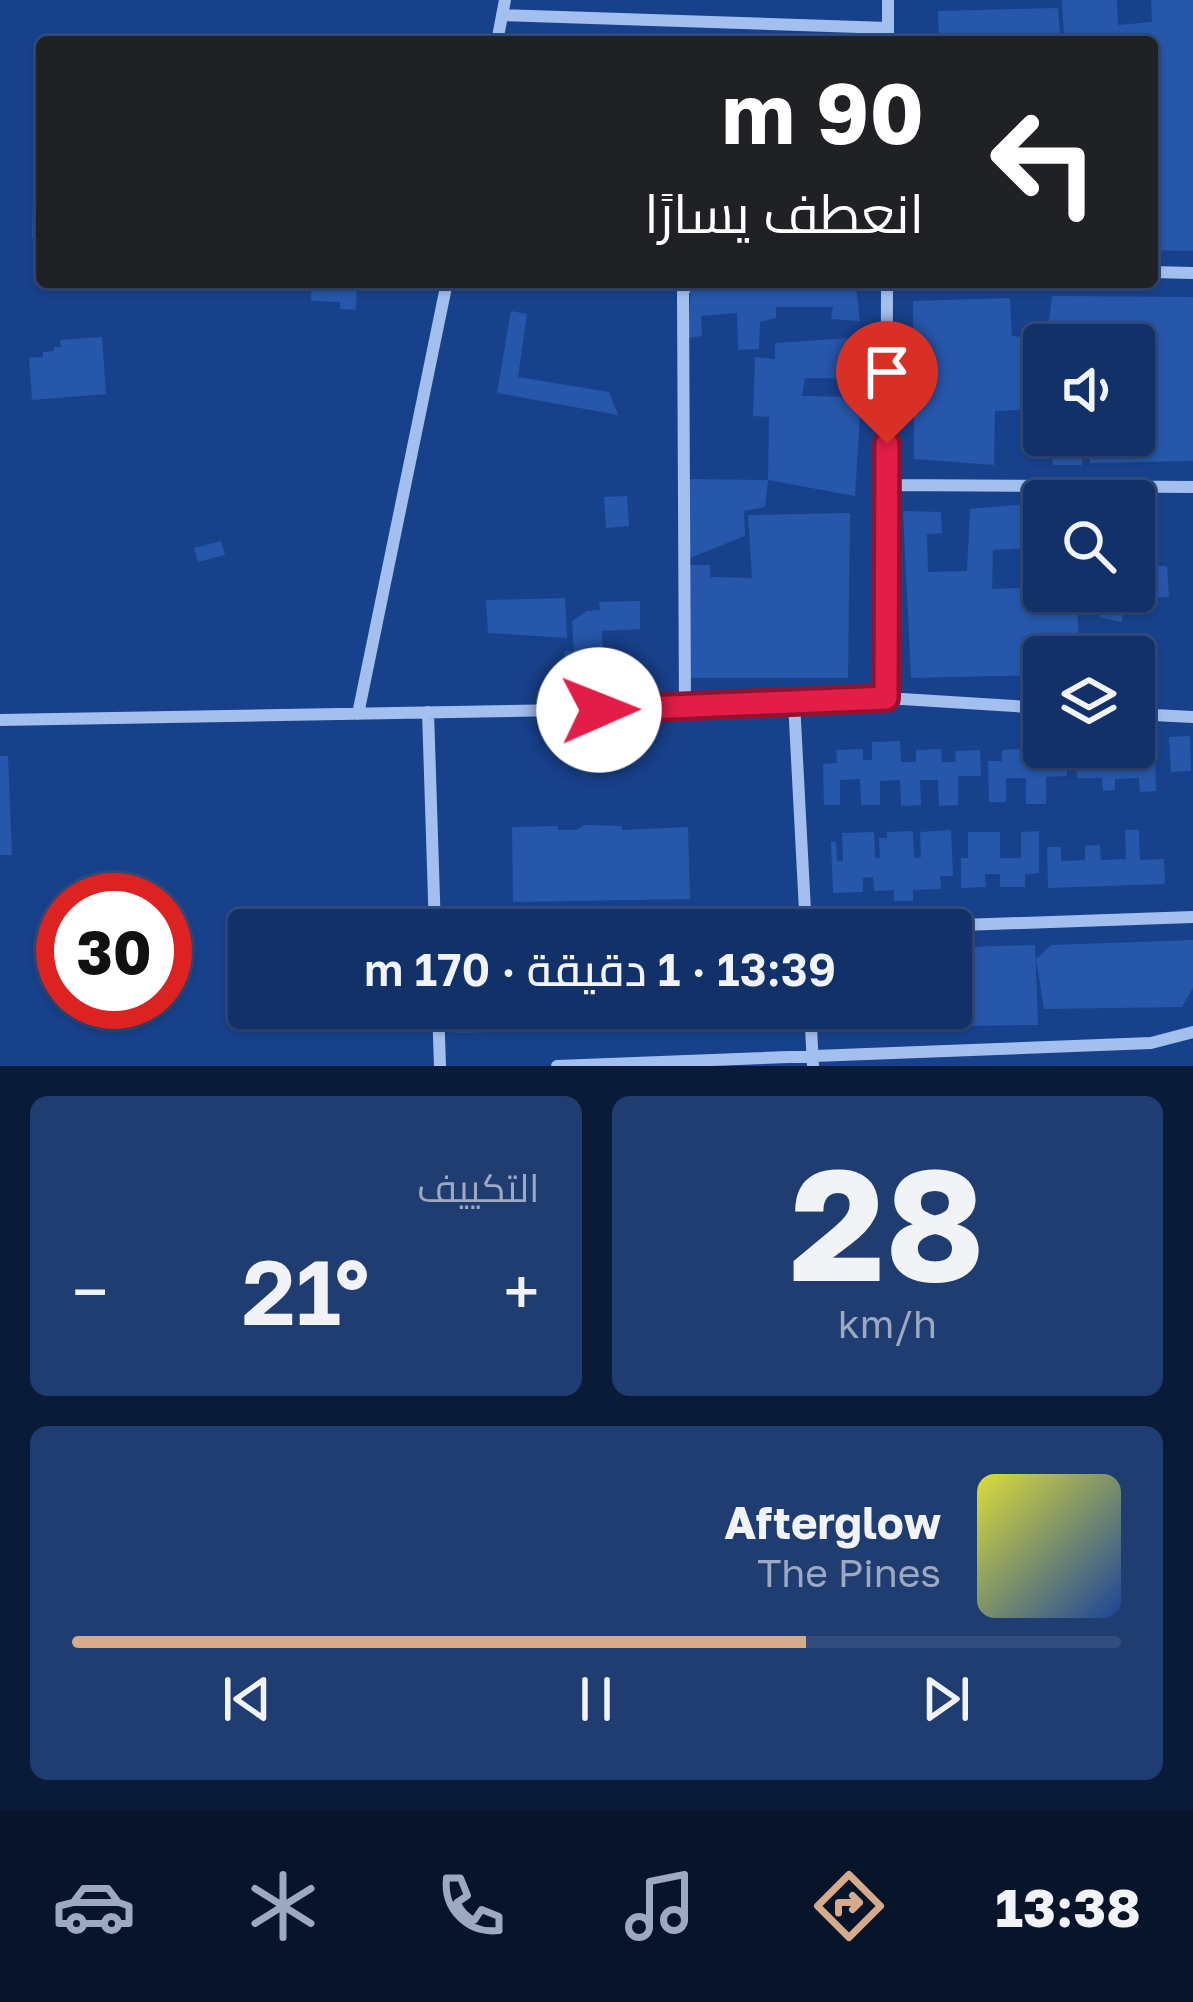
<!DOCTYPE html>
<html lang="ar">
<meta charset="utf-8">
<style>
body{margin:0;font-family:"Golos Text",Cairo,sans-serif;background:#1f3d71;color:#f1f3f6;direction:rtl;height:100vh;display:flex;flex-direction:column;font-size:45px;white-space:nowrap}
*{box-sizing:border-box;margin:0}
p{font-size:39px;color:#9ca9c0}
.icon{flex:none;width:66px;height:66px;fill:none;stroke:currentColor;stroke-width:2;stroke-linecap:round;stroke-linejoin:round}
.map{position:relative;height:1066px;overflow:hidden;direction:ltr}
.details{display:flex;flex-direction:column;gap:30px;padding:30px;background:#0a1b3a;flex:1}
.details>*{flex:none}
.top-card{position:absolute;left:36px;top:36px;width:1122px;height:252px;border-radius:12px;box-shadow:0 3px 9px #0004,0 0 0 3px #314c7d;direction:rtl;background:#202124;color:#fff;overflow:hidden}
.controls{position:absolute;left:1023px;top:324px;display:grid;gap:24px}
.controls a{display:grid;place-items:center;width:132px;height:132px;border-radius:12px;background:#123169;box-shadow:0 3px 9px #0004,0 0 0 3px #314c7d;font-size:60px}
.speed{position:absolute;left:36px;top:873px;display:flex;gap:24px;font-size:60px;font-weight:700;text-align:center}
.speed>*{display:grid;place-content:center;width:156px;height:156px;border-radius:50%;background:#123169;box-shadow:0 3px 9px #0004,0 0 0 3px #314c7d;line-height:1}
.speed .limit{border:18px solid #d22;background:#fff;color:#111}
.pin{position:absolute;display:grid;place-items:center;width:102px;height:102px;color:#fff;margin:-123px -51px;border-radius:50% 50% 50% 0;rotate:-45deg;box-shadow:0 0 12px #0007}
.pin .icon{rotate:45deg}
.me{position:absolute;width:132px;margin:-66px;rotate:89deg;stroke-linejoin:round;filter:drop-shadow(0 0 9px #0008)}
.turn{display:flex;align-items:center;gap:42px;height:252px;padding:0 36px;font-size:54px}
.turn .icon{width:156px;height:156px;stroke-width:2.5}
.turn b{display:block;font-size:84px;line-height:102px}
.big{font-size:90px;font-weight:600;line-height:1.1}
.details .tile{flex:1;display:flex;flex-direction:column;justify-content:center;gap:18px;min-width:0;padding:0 42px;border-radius:18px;background:#1f3d71}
.details .dial{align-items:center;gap:0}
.dial b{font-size:156px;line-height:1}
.song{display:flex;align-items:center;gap:36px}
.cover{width:144px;height:144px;border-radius:18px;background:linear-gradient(135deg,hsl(60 70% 55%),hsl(220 70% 35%))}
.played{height:12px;border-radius:6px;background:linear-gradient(90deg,#d6ab8b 70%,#314c7d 70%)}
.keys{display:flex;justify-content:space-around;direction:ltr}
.heat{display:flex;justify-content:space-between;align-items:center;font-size:66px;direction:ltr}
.details .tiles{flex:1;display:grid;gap:30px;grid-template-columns:1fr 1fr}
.tile:last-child{grid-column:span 2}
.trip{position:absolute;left:228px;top:909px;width:744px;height:120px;border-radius:12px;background:#123169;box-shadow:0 3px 9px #0004,0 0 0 3px #314c7d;font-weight:600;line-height:120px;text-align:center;direction:rtl}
.dock{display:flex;height:192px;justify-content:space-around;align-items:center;background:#07142a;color:#9ca9c0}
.dock .icon{width:84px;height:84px}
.dock .selected{color:#d6ab8b}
.dock b{font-size:54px;color:#f1f3f6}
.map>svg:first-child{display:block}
.building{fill:#2657aa}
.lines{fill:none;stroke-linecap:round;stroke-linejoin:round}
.street{stroke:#a2bfee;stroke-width:12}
.route-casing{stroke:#92132f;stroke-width:30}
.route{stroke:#e11d48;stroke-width:21}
</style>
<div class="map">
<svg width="1193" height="1066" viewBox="0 0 1193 1066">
<rect width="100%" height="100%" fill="#18418c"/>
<!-- building -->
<path class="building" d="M1062 0H1117L1118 25 1152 22 1151 0H1193V251L1152 250V42H1064Z
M1058 8 1061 42H939L938 11Z
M34 158 42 159V238H32Z
M312 282H357L356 310 340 309V302L311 301Z
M856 286 860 321 831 319 833 307H776V318L760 322 759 349 738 350 737 313 701 316 702 336 688 338 691 287Z
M1052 296 1193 297V461L1090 463 1088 442H1103V435H1134V345H1046Z
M1010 298 1012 336 1022 337 1026 364H1044V409L995 411 994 465 914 459 913 301Z
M511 311 527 314 518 377 609 392 618 415 497 393Z
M102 337 106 394 32 400 29 358 43 357V352L54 351V347H61L60 340Z
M864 337 862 379 805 378 802 396 861 397 855 496 768 480 769 417 753 416 755 357 775 359V343Z
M1050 435H1063L1066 448H1083L1082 465H1053Z
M689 479 768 480 765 507 744 511 745 536 690 558Z
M627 496 629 526 606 528 604 497Z
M1027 504V548L993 550 992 589 1044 587V591H1076L1080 657H1044V675L911 678 903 511 941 512 942 533 927 534 928 572 967 571 970 509Z
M850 513 848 678H690L689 565H710V577L752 578 748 515Z
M221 541 225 555 198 562 194 548Z
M1134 566H1167L1169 597 1123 600 1122 622 1099 617V591H1134Z
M565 598 567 638 488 633 486 600Z
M640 601V629L602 631 603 650H608L609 665H604L605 679 565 680 564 651H574L572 621 587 611 600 610 599 602Z
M1190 736 1191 771 1171 772 1169 737Z
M1039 737H1044V747H1067V776L1046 777V804H1026V778H1006V802H989L988 761H1002V750L1027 749 1028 757H1039Z
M900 741 901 762H916V750L941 749 942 762H956L955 751 980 750 981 776H958V805L939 806 938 780H920L921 805 901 806 900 780 880 781V805H861L860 779 840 780V805H824L823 764 837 763 836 750 863 749V760H872V742Z
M1155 750 1156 791 1140 792 1139 778 1115 779V790L1103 791 1102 778H1077L1076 752Z
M0 756H8L12 855H0Z
M584 825 622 826V830L688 827 690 899 513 902 512 827 558 826V830H576Z
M951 830 953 876H940L941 889 913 890V901H894V890L874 891 873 877 863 878V892L833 893 831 842H836L837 861H843L842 833 874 832 875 858H880L879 838H887V832L913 831 914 858 921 857 920 832Z
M1125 830H1139L1140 860 1164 859 1165 884 1048 888 1047 847H1061V861L1085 860V846L1100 845 1101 860 1126 859Z
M1039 831V873L1025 874V887H1000V874H985L986 887 961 888V858H968V832H1000V858H1021V832Z
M1193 940V988L1182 1007 1044 1009 1036 959 1051 945Z
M1035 945 1038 1025 961 1026 959 947Z
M494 1008 495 1032 455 1033 454 1009Z
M854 1008H946V1025L856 1027Z"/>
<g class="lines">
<!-- street -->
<path class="street" d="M502 15 888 28
M497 42 505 0
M888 42V0
M1152 272 1193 273
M887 485 1193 487
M886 698 887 282
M794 702 806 930
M685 708 683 292 689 282
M428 712 435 930
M358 714 447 282
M1134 714 1193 717
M0 720 685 708 886 698 1044 708
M821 930 1193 917
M438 1008 440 1066
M810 1008 813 1066
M557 1066 1151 1043 1193 1032"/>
</g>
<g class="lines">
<defs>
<path id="route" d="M599 710 886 698 887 444"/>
</defs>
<!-- route casing -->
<use href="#route" class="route-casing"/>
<!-- route -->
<use href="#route" class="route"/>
</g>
</svg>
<div class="controls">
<a><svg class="icon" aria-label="sound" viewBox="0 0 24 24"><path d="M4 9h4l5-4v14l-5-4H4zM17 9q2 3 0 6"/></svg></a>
<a><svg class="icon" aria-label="search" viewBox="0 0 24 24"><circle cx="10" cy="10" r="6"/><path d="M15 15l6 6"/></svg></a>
<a><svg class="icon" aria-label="layers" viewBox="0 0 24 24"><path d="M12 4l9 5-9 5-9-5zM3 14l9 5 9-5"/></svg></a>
</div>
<div class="speed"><div class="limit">30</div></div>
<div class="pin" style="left:887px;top:444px;background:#d93025"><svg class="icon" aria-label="arrive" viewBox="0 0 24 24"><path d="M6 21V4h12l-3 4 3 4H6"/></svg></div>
<svg class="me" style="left:599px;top:710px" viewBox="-20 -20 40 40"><circle r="19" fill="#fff"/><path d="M0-13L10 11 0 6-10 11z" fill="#e11d48"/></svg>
<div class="trip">13:39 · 1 دقيقة · 170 m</div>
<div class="top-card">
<div class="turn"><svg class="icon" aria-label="left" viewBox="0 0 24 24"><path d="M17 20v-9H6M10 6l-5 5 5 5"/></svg><div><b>90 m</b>انعطف يسارًا</div></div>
</div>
</div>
<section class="details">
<div class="tiles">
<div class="tile dial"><b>28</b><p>km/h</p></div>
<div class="tile"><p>التكييف</p>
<div class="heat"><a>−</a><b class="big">21°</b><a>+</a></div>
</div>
<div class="tile">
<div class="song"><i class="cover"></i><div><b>Afterglow</b><p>The Pines</p></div></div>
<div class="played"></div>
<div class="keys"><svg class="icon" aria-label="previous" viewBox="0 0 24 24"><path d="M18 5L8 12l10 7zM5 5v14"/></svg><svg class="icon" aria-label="pause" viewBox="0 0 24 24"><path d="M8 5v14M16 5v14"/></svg><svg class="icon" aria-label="next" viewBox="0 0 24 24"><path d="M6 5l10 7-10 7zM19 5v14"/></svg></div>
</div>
</div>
</section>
<nav class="dock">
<b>13:38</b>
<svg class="icon selected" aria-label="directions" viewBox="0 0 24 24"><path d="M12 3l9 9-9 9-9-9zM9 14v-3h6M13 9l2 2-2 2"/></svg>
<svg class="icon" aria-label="music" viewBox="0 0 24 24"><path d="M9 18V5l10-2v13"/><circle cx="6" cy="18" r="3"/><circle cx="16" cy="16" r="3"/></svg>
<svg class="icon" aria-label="phone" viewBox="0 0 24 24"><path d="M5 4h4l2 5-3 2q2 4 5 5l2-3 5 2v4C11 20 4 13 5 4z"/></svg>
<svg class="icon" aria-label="climate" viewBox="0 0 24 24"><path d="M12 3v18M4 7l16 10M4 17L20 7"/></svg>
<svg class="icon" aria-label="car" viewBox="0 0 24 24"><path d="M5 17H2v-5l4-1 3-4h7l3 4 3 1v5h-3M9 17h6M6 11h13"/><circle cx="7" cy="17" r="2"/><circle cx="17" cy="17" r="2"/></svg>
</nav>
